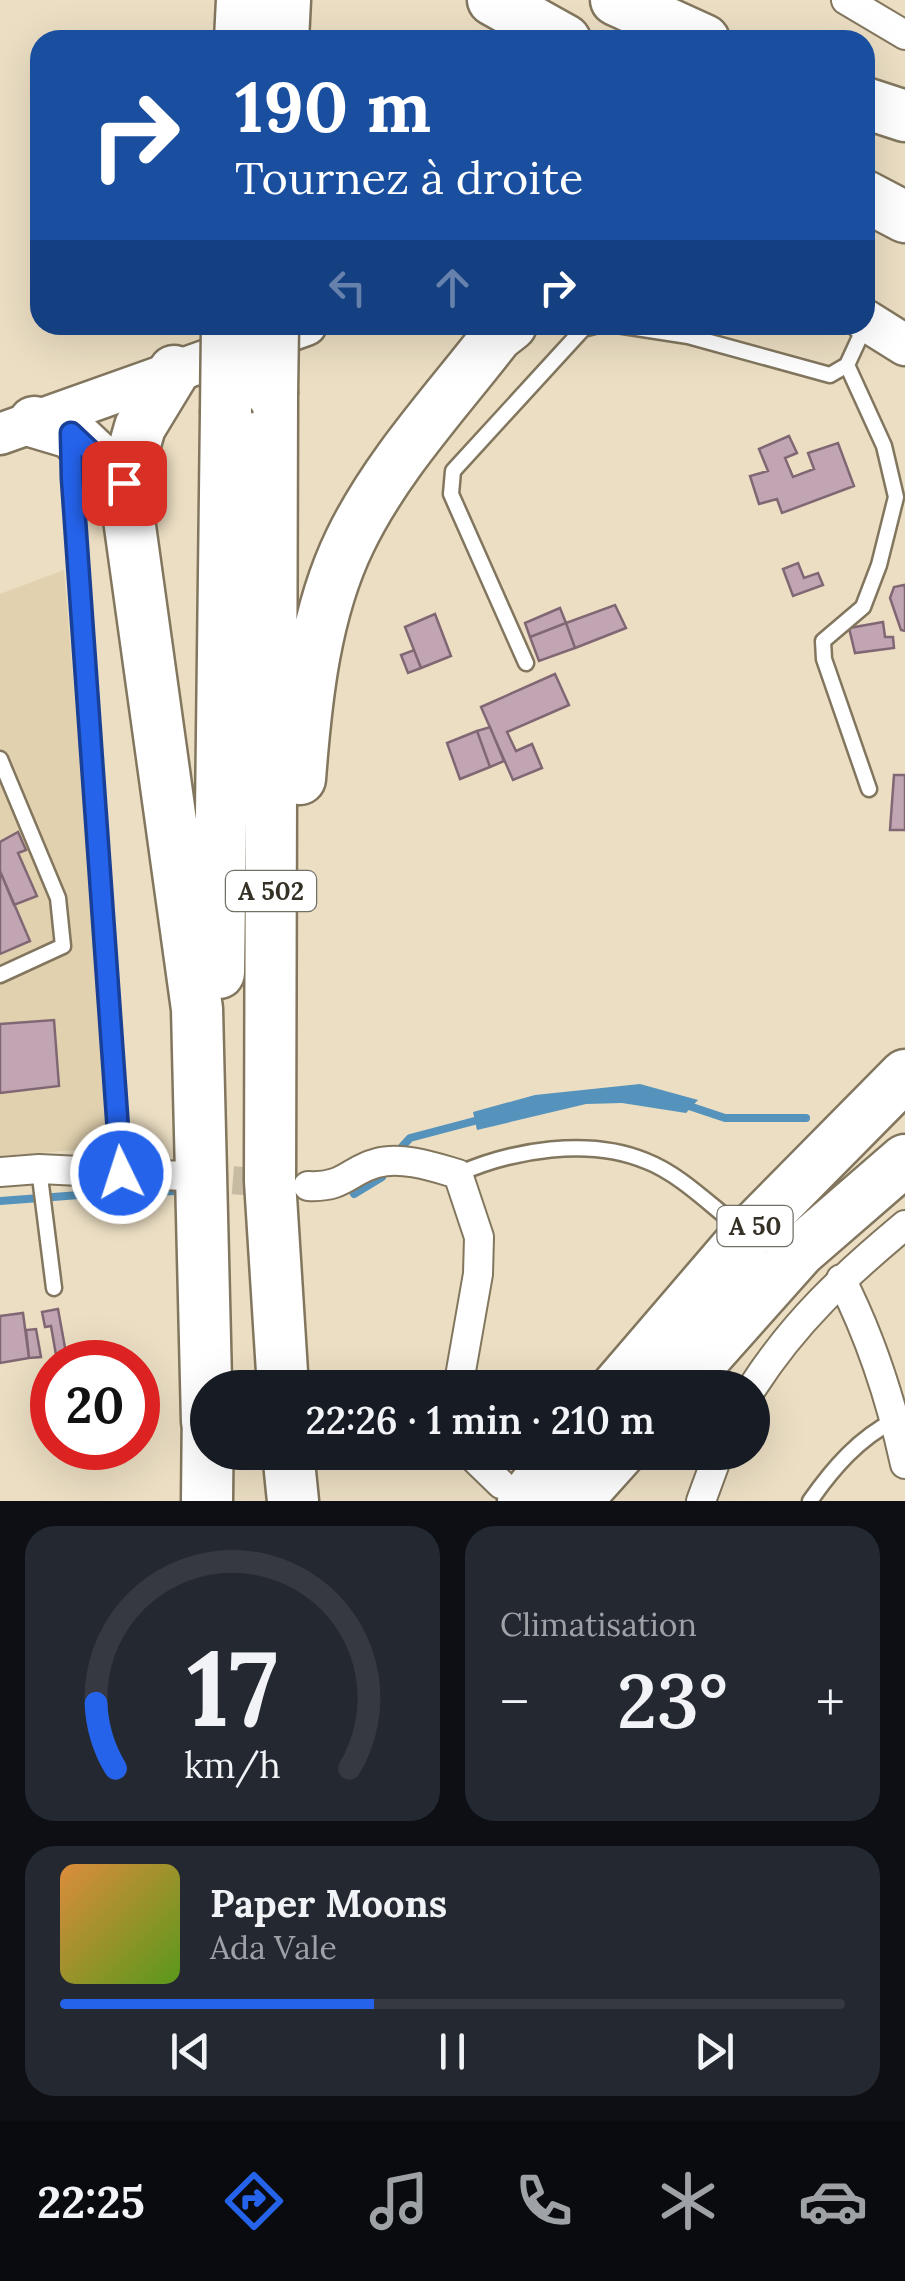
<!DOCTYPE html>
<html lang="fr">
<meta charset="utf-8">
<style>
body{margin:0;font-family:Lora,serif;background:#242831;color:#f1f3f6;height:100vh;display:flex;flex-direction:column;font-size:38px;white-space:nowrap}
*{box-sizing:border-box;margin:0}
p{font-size:32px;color:#9ea1a6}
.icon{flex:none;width:55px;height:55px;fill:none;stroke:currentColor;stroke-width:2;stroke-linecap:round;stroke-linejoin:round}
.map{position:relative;height:1501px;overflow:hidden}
.panel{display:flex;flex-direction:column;gap:25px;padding:25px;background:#0d0f14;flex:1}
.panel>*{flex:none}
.hud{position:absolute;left:30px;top:30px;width:845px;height:305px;border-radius:30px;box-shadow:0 10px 40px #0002;background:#1a4fa0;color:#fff;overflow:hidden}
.speed{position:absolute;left:30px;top:1340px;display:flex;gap:20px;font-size:50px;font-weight:700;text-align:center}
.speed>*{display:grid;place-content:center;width:130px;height:130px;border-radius:50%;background:#171b24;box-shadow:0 10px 40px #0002;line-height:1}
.speed .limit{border:15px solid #d22;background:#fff;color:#111}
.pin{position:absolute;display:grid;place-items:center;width:85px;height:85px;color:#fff;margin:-42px;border-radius:20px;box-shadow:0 5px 15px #0006}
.me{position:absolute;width:110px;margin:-55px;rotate:356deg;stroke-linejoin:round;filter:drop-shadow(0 0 8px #0008)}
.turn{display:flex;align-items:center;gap:35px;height:210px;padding:0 40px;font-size:45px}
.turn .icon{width:130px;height:130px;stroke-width:2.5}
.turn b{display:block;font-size:70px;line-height:85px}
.lanes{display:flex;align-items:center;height:95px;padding:0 40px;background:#0003;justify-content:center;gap:50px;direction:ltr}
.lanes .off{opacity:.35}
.big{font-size:75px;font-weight:600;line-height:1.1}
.panel .widget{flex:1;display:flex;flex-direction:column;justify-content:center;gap:15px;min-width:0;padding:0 35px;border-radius:30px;background:#242831}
.panel .dial{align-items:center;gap:0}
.dial svg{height:260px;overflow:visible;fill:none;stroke:#363941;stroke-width:7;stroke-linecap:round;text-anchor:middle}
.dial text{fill:#f1f3f6;stroke:none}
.song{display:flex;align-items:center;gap:30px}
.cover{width:120px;height:120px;border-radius:15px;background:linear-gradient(135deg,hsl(30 70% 55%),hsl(90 70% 35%))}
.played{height:10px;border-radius:5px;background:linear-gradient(90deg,#2563eb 40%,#363941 40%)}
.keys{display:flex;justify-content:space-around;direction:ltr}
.heat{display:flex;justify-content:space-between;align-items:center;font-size:55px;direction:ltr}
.panel .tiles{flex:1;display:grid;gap:25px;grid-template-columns:1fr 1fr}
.widget:last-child{grid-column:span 2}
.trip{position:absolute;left:190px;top:1370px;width:580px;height:100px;border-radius:50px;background:#171b24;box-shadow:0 10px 40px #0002;font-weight:600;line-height:100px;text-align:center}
.menu{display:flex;height:160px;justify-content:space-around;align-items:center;background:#090b0e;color:#9ea1a6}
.menu .icon{width:70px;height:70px}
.menu .selected{color:#2563eb}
.menu b{font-size:45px;color:#f1f3f6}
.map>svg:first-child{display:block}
.built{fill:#e1d1af}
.water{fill:#5592bc}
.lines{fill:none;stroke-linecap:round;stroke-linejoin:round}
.stream{stroke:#5592bc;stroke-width:8}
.building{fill:#c1a5b2;stroke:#816774;stroke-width:2.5}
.street-tunnel{stroke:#c7bba4;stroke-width:28;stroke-dasharray:28 14;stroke-linecap:butt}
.lane-casing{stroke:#82765e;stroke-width:19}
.street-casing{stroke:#82765e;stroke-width:32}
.secondary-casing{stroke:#82765e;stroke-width:45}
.highway-casing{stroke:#82765e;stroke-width:55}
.lane{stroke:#fff;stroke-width:14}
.street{stroke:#fff;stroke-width:28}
.secondary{stroke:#fff;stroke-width:40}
.highway{stroke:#fff;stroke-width:50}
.highway-bridge-casing{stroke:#82765e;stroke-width:55;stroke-linecap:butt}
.highway-bridge{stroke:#fff;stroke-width:50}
.route-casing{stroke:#184099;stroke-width:25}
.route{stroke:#2563eb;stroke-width:18}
.labels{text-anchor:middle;stroke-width:9;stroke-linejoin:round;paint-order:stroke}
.shield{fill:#fff;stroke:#726f67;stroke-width:2.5}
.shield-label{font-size:25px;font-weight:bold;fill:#363126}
</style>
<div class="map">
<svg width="905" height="1501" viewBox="0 0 905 1501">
<rect width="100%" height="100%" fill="#ebdec3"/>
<!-- built -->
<path class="built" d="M64 570 112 1147 0 1156V594Z"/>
<!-- water -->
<path class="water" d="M640 1084 698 1100 686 1113 622 1103 586 1104 477 1130 473 1112 535 1095Z"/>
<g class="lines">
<!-- stream -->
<path class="stream" d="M683 1104 725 1118H806
M400 1149 410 1138 482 1119
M354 1194 382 1177
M0 1201 119 1192 185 1191"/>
</g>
<!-- building -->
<path class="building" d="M789 436 797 453 785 458 793 477 814 469 808 453 838 443 854 486 782 513 777 499 759 504 750 476 768 471 759 449Z
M798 563 804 578 818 573 823 585 793 596 783 569Z
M904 585 905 588V631L901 630 890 598 894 587Z
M615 605 626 628 575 648 566 623Z
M560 608 566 623 530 637 525 623Z
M435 614 451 656 421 668 405 627Z
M883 622 885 637H893L894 648 855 653 849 628Z
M566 623 575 648 539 661 530 637Z
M414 650 421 668 408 673 401 655Z
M555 674 569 705 507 732 516 751 532 744 542 768 513 780 481 707Z
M490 727 504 761 490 767 477 731Z
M477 731 490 767 460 779 447 743Z
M894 775H905V830H890Z
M18 832 26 850 18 853 37 896 14 905 0 871V842Z
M0 871 30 941 0 954Z
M54 1020 59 1086 0 1093V1024Z
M58 1309 66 1353 56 1355 51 1326 45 1327 42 1312Z
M23 1313 29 1358 0 1363V1316Z
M36 1329 41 1357 29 1358 26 1330Z"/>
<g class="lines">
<!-- street-tunnel -->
<path class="street-tunnel" d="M191 1177 283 1184"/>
<defs>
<path id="lane" d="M617 325 688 336 830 375 847 365 865 326
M847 365 884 446 896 497 879 565 863 607 823 641 824 659 869 789
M71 449 121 1173
M526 663 451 494 453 471 583 329 598 325
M0 759 58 898 63 946 0 975
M39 1169 54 1288
M458 1174C512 1150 589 1137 646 1161 680 1174 711 1206 740 1228
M810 1501C833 1468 859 1438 895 1420"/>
<path id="street" d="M846 0 905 35
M0 1172 39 1169 184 1176
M308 1186C345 1188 349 1170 377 1163 402 1156 434 1167 458 1174L479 1237 478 1274 458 1388
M841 1279C871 1338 891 1400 905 1464
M752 1388C795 1321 845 1275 905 1225
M468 1452 501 1484
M701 1501 719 1452"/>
<path id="secondary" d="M865 320 905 345
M0 434 306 325"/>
<path id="highway" d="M493 0 565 40
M616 0 704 40
M240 40 242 0
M283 40 285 0
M865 103 905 116
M865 196 905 217
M174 371 140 427 124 483 197 1009 207 1422
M272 394 270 1181 283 1388
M34 422 71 433 124 483
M300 779C306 699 315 613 350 541 386 466 447 401 497 336L511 325
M219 973 226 413
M616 1388 748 1234 905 1075
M678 1388 800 1251 905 1160
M288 1452 293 1501
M207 1501 208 1403
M523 1501 561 1452
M576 1501 620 1452"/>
</defs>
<!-- lane casing -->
<use href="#lane" class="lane-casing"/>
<!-- street casing -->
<use href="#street" class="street-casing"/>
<!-- secondary casing -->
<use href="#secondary" class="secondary-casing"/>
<!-- highway casing -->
<use href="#highway" class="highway-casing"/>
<!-- lane -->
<use href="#lane" class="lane"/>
<!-- street -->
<use href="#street" class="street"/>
<!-- secondary -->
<use href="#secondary" class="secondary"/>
<!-- highway -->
<use href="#highway" class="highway"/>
<defs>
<path id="highway-bridge" d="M272 394 273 325
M226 413 227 325"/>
</defs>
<!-- highway-bridge casing -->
<use href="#highway-bridge" class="highway-bridge-casing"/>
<!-- highway-bridge -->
<use href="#highway-bridge" class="highway-bridge"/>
</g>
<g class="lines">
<defs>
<path id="route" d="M121 1173 72 478 71 433 124 483"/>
</defs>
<!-- route casing -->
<use href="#route" class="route-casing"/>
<!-- route -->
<use href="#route" class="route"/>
</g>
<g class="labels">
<!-- shield labels -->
<g class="shield">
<rect x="226" y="871" width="90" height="40" rx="8"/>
<rect x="717.5" y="1206" width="75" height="40" rx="8"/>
</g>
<g class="shield-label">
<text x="271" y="900">A 502</text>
<text x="755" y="1235">A 50</text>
</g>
</g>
</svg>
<div class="speed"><div class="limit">20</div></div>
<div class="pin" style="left:124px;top:483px;background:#d93025"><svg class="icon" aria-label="arrive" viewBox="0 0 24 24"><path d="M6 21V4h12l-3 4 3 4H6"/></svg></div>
<svg class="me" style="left:121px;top:1173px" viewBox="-20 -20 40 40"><circle r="17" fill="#2563eb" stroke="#fff" stroke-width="3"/><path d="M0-11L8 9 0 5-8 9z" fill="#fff"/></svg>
<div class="trip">22:26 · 1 min · 210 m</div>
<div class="hud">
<div class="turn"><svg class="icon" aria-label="right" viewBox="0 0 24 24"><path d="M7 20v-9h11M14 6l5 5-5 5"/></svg><div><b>190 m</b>Tournez à droite</div></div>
<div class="lanes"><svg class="icon off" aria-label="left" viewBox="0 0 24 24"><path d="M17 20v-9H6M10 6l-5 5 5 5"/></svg><svg class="icon off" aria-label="ahead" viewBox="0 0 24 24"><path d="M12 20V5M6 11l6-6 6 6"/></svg><svg class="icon" aria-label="right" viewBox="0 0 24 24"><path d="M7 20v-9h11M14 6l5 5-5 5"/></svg></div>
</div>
</div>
<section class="panel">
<div class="tiles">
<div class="widget dial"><svg viewBox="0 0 100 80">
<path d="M14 69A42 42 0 1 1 86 69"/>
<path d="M14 69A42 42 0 0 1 8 49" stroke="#2563eb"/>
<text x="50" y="56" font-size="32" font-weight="700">17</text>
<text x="50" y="72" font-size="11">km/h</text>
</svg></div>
<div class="widget"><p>Climatisation</p>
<div class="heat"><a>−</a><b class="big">23°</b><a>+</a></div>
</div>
<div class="widget">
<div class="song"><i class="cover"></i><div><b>Paper Moons</b><p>Ada Vale</p></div></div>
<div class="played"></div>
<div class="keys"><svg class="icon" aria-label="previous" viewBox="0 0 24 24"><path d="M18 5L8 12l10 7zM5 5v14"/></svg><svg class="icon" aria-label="pause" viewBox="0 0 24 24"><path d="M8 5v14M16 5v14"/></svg><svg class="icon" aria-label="next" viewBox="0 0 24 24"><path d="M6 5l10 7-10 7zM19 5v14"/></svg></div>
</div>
</div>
</section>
<nav class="menu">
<b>22:25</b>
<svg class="icon selected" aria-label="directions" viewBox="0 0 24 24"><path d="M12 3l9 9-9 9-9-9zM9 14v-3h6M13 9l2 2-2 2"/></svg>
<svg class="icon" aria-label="music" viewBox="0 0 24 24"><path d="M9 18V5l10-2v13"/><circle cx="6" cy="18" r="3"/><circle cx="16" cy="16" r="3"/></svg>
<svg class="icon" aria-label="phone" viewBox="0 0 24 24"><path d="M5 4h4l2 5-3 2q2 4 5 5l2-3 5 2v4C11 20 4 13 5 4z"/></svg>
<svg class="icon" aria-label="climate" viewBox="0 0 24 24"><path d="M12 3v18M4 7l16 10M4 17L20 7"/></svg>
<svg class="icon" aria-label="car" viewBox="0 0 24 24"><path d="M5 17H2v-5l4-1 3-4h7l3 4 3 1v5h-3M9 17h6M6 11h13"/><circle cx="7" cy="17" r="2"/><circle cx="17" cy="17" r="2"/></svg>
</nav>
